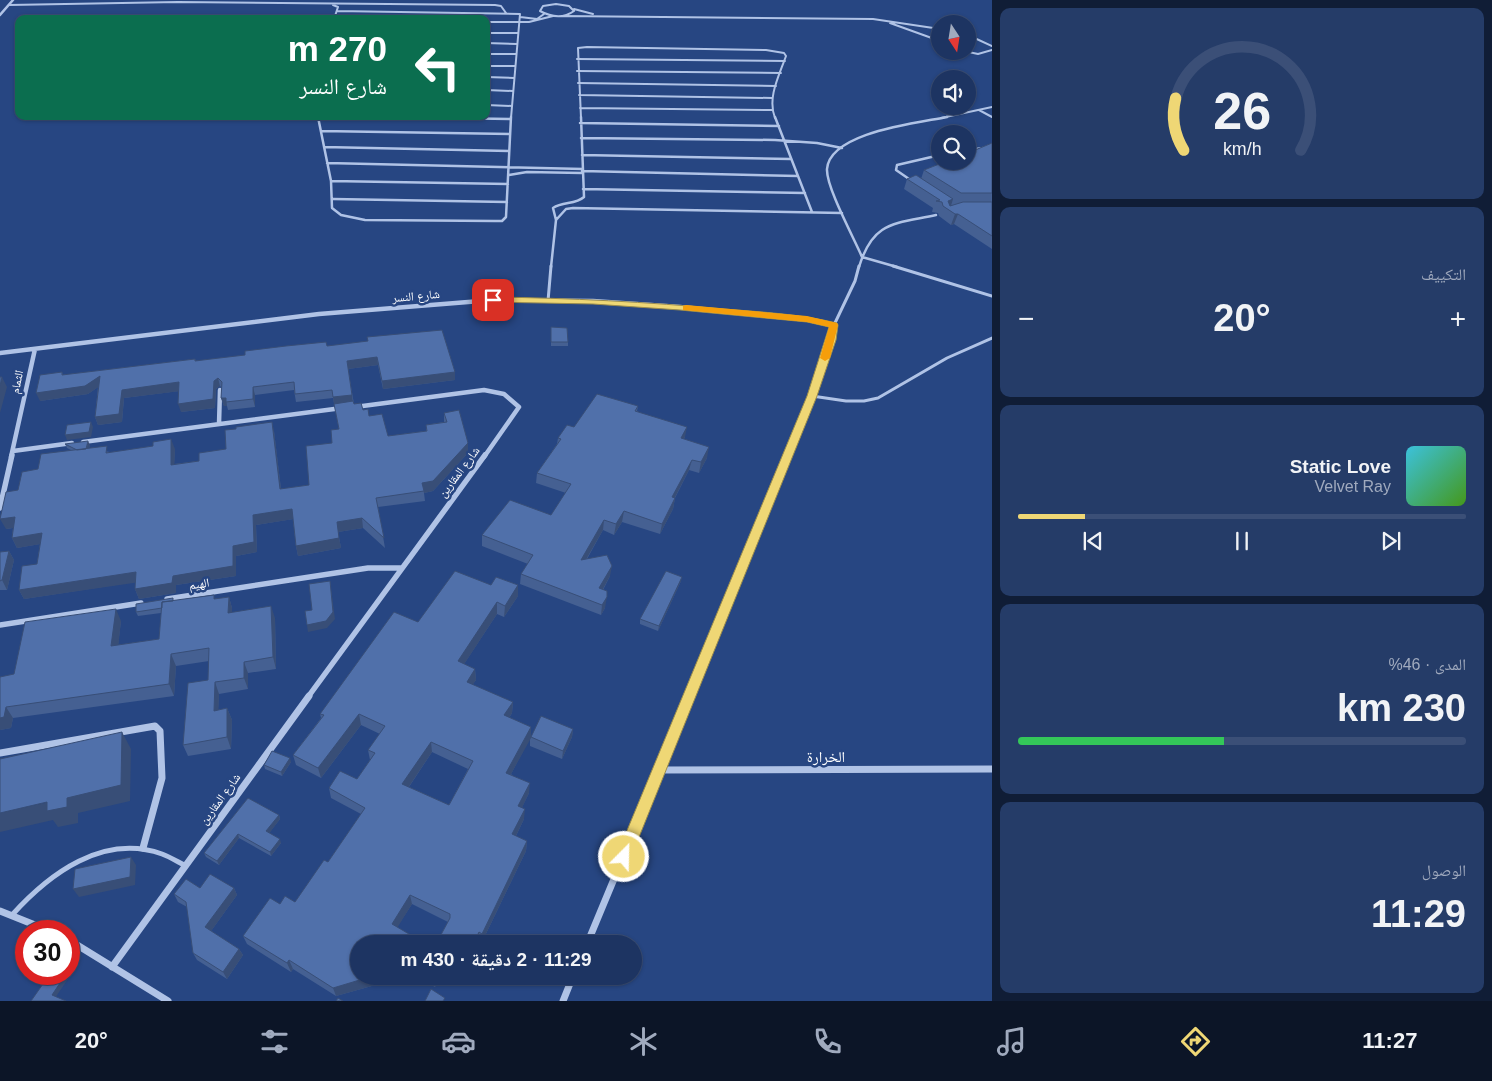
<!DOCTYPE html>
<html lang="ar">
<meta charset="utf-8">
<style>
body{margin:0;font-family:Helvetica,"Noto Naskh Arabic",sans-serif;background:#253c68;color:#f1f3f6;direction:rtl;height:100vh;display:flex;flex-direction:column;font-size:19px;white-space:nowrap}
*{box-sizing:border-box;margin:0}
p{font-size:16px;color:#a0aabe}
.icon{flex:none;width:28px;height:28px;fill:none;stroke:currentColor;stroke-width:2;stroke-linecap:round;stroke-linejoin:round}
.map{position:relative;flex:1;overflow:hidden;direction:ltr}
.sheet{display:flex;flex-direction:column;gap:8px;padding:8px;background:#101d36;width:500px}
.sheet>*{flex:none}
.hud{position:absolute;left:15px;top:15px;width:475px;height:105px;border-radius:10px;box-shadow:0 1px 4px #0004,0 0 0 1px #3b4f77;direction:rtl;background:#0b6e4f;color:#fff;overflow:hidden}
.needle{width:32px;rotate:168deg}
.buttons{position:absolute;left:931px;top:15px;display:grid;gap:10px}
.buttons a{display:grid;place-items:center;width:45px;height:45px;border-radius:50%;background:#1d3462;box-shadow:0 1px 4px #0004,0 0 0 1px #3b4f77;font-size:25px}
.speed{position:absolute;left:15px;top:920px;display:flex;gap:10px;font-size:25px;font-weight:700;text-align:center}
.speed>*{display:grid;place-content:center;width:65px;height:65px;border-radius:50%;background:#1d3462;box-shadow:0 1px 4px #0004,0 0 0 1px #3b4f77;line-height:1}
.speed .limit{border:8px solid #d22;background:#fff;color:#111}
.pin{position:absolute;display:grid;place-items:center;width:42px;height:42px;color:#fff;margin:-21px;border-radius:10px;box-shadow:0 2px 8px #0006}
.me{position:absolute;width:55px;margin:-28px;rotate:23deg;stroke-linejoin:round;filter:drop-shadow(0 0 4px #0008)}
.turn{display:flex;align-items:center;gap:18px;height:105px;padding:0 20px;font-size:22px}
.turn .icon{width:65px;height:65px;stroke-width:2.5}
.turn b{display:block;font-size:35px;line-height:42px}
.big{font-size:38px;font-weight:800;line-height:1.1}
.sheet .card{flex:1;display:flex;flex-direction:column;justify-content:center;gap:8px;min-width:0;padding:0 18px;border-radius:10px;background:#253c68}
.sheet .dial{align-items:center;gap:0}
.dial svg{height:130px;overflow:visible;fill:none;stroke:#3b4f77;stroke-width:7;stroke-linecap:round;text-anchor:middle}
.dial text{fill:#f1f3f6;stroke:none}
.song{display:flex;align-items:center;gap:15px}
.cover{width:60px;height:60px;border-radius:8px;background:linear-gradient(135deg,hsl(190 70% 55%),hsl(100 70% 35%))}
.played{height:5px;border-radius:2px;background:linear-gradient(90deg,#efd775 15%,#3b4f77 15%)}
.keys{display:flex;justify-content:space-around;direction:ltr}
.heat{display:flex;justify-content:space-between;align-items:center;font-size:28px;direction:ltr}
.charge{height:8px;border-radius:4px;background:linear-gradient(90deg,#34c759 46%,#3b4f77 0)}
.trip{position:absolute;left:350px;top:935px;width:292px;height:50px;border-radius:25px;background:#1d3462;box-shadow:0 1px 4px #0004,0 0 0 1px #3b4f77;font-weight:800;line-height:50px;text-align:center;direction:rtl}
.menu{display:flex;height:80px;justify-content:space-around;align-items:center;background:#0c1527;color:#a0aabe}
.menu .icon{width:35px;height:35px}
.menu .on{color:#efd775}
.menu b{font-size:22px;color:#f1f3f6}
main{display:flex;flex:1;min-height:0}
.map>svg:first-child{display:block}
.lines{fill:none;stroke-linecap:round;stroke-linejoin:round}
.lane-far3{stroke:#b0c3e6;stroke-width:2}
.lane-far2{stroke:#b0c3e6;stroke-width:2.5}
.lane-far1{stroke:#b0c3e6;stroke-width:3}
.lane{stroke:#b0c3e6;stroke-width:5}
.street-far3{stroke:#b0c3e6;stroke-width:2.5}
.street-far2{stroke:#b0c3e6;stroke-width:4.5}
.street-far1{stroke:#b0c3e6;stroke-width:5.5}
.street{stroke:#b0c3e6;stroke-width:7}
.wall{fill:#456092;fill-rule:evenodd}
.shaded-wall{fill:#384e77}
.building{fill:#5070aa;stroke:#384e77;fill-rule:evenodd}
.route{fill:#efd775;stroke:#9b8c4c}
.slow{fill:#f59e0b}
.labels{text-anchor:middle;stroke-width:5;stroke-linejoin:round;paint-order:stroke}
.street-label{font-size:12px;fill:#fff;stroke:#274682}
.near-street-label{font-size:15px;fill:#fff;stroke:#274682}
</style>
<main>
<section class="sheet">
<div class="card dial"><svg viewBox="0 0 100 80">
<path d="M14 69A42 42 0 1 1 86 69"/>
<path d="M14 69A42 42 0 0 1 9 37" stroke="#efd775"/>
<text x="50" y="56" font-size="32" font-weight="700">26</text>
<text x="50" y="72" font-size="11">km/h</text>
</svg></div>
<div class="card"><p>التكييف</p>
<div class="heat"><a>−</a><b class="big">20°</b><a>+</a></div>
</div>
<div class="card">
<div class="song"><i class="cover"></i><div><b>Static Love</b><p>Velvet Ray</p></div></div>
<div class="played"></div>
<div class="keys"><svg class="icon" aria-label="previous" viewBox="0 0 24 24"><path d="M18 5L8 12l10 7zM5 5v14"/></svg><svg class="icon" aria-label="pause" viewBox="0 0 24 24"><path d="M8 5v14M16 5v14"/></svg><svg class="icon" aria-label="next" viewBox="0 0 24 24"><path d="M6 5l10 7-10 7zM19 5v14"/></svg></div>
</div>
<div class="card"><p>المدى · 46%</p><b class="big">230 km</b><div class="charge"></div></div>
<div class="card"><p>الوصول</p><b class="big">11:29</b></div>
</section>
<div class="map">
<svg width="992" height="1001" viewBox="0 0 992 1001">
<rect width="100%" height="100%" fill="#274682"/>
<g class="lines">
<!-- lane-far3 -->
<path class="lane-far3" d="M556 4 569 6 574 11C563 19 551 17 540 11L543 6Z
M9 5 178 2 495 5 501 6 506 13
M333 5 338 7 334 19
M574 9 593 14
M337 11 520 14 511 118
M562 16 873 19 940 29
M520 17 537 19 544 14
M486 22H529L553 16
M890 23 940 41
M486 33H518
M968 35 992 46
M932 37 940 31
M486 43 517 44
M964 51 978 54 992 50
M486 54H516
M577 59 785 61
M486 66H515
M577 71 781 73
M486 77 514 78
M578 83 776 86
M486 90 513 91
M579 95 772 98
M486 105 512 106
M580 108 772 110
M979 110 992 117
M318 116V118
M318 116 460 118
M581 118 578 48 587 47 766 50 784 53 786 56C779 76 767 98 775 118
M941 118 992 107"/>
<!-- lane-far2 -->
<path class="lane-far2" d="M318 117 331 181 332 208 341 215 365 220 495 221H502L506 217 511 117
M380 117 511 119
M775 117 812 212
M580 123 779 126
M321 131 510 134
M581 138 775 140 817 143 842 148
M324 147 509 151
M968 150 992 147
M582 155 791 159
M327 163 583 169
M582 171 798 176
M509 175 527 172 582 173
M331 181 508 184
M912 181 896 170 897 165 940 155
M583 189 805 193
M333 199 507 202
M556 220 566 209 573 208 842 213
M551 267 556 220 553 208C563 201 575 205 584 197L581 117
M859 267C873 221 894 224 936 215
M897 267 862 257C854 238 826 187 827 169 830 132 918 123 947 117"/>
<!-- lane-far1 -->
<path class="lane-far1" d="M893 266 992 296
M548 301 551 266
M834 325 855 281 859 266
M812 396 846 401H864L878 398 947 358 992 338"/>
<!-- lane -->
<path class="lane" d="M12 915C49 874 103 833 162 854 170 857 178 862 186 866"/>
<!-- street-far3 -->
<path class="street-far3" d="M0 15 13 0"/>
<!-- street-far2 -->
<path class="street-far2" d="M0 353 319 314 493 300 593 301 680 307 807 319 834 325C825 370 805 414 787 457
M355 407 484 390 504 394 519 407 484 457
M219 424 220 390
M83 442 342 408
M13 451 72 443
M11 457 35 349"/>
<!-- street-far1 -->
<path class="street-far1" d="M0 508 12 455
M167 599 368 568H401
M0 625 141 603
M308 697 485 455
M690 697 788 455"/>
<!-- street -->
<path class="street" d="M0 753 155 726 160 731 162 778 143 848
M660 770 992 769
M0 911 50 931
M69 940 168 1001
M587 944 690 696
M112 967 309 696
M563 1001 573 976"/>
</g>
<!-- wall -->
<path class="wall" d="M992 143V249L954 224 951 225 939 216 938 213 932 212 933 208 904 189 907 179H921L924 170Z
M551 327 568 342V346H551Z
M327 346 455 372V380L383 389 378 365 348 369 354 404 363 410 369 416 388 436 426 431V425L444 422V413L468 453 433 491 424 493 425 501 378 507 385 548 363 528 338 532 341 548 298 556 296 546 293 519 256 525 257 552 236 556V576L176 585V593L139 599 135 589V582L24 599 19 590 37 564 40 544 17 548 12 538 13 528 6 529 18 490 38 469 71 450 67 448 65 444 90 445 89 448 110 452 175 449 174 464 199 461 226 449 274 431 281 489 309 485 339 429 333 398 296 402 294 390 255 395V407L228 410 227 406H224L221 398 222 388 220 386 216 389 215 408 181 412 179 391 124 398 122 422 98 425 95 417 98 387 88 394 40 401 62 372 63 375 195 359 196 361Z
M638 406 637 411 685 437 684 439 707 458 699 473 689 470 675 498 673 509 660 534 622 522 614 535 603 530 587 559 610 576 603 590 605 608 601 615 520 584 521 574 528 564 482 546V535L551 515 566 493 536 483 537 473 557 444 558 438 574 427Z
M9 551 14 560 7 590H0V552Z
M681 581 658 631 640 624V619Z
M518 596 504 617 497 614 464 664 475 669 476 680 472 685 513 702 512 713 509 718 531 727V737L573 729 572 737 562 759 530 746V738L511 774 529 793 522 807 524 819 516 836 527 841 526 851 482 942 479 941 478 944H436L448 922 412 904 397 927 359 944 379 984 336 996 293 969 291 972 247 944 243 936 280 904 295 902 328 862 361 814 331 798 329 788 357 779 370 760 368 750 380 734 361 725 321 778 296 765 293 755 321 718 320 714 418 622ZM432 752 468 769 449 805 409 787Z
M229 597 232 608V612L275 618 276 669 248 673V689L219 694 218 710 227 708 232 720 231 749 188 756 183 745 208 680 209 661 176 666 174 696 13 718 11 728 0 730 14 674 121 621 118 645 159 639 161 613 138 616 136 612 174 601 215 599Z
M291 762 282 776 265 769 264 765Z
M248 798 279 815 280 819 269 833 281 843 271 856 239 838 219 865 206 857 204 853Z
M200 888H234L237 895 211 931 239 949 243 955 227 979 197 960 193 953 187 907 178 902 174 894Z
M416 976H441L435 987Z"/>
<!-- shaded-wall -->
<path class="shaded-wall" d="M953 199 950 209 948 201Z
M955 214H958L954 224 951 225Z
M377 357 378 365 348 369 347 361Z
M455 372V380L383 389 382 381Z
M100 376 103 384 88 394 40 401 36 393Z
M2 377 7 387 0 413V386Z
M218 378 220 386 216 389 215 408 181 412 178 404 214 381Z
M179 382 181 391 124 398 122 422 98 425 95 417 122 390Z
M253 387 255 395V407L253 399Z
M352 395 353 403 334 405 333 397Z
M221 398H226L227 406H224Z
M91 422 93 427 91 437 67 440 65 435Z
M272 422 274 431 282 499 280 489Z
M687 427 685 437 679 449 681 438Z
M171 439 175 449 174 475 171 465Z
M88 441 90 445 87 458 86 454Z
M468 443V453L433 491 424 493 422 483Z
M709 447 707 458 699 473 701 462Z
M692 460 689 470 670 507 672 497Z
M675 498 673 509 660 534 662 524Z
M292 509 294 519 256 525 257 552 236 556V576L176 585V593L139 599 135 589 233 546 253 515Z
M624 511 622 522 614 535 616 524Z
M15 517 20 527 6 529 0 519Z
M362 518 363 528 338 532 341 548 298 556 296 546 337 522Z
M604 520 603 530 580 570 581 560Z
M42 533 47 543 17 548 12 538Z
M9 551 14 560 7 590 2 580Z
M612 566 610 576 598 598 599 588Z
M136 572 140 582 24 599 19 590Z
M682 577 681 581 658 631 659 626Z
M330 581 335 619 327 628 308 632 307 625Z
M518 585V596L504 617 505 606Z
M229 597 232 608V624L228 613Z
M607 597 605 608 601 615 602 605Z
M497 602V614L459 672 458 661Z
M271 606 275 618 276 669 273 657Z
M116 609 121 621 117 658 111 646Z
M171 654 176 666 174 696 169 684Z
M244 662 248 673V689L244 678Z
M475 669 476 680 467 693V682Z
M215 682 219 694 218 722 214 711Z
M513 702 512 713 504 726V715Z
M6 707 13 718 11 728 0 730V718Z
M227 708 232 720 231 749 227 737Z
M359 714 361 725 321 778 318 768Z
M531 727V738L506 783V773Z
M573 729 572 737 562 759 563 751Z
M122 732 131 749 130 801 78 813V823L58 827 53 820 0 832V813L67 798Z
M431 742 432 752 404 794 402 784Z
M290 758 291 762 282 776 281 772Z
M530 783 529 793 518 816V806Z
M525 809 524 819 512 844V834Z
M279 815 280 819 268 835 266 831Z
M238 834 239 838 219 865 217 861Z
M280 839 281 843 271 856 270 852Z
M527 841 526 851 482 942V934Z
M131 857 136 865 135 885 79 897 73 889Z
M234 888 237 895 209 934 205 927Z
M410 895 412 904 394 933 392 924Z
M479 932V941L478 944H473Z
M239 949 243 955 227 979 223 972Z
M289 960 293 969 291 972 287 963Z
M66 974H67L70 976 55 998 52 995Z
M373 976H383L379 984 336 996 333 988Z
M435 976H441L435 987 433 979Z"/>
<!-- building -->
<path class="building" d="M992 143V193H961L924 170 947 161H968V153Z
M916 175 953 199 948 201 950 206 963 202H992V236L958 214H955L943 206 942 202 936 201 940 200 907 179Z
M551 327 567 328 568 342H551Z
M442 330 455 372 382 381 377 357 347 361 352 395 333 397 332 390 295 394 294 382 253 387V399L226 402V398H221L222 382 218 378 214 381 213 399 178 404 179 382 122 390 119 414 95 417 100 376 85 386 36 393 40 375 62 372V375L195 359V361L211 359 245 355V351L286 346 326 342 327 346 368 341 367 337Z
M0 377H2L0 386Z
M597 394 638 406 635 411 687 427 681 438 709 447 701 462 692 460 672 497 675 498 662 524 624 511 616 524 604 520 581 560 607 555 612 566 599 588 607 591V597L602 605 521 574 533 555 482 535 510 500 551 515 571 484 537 473 561 439 558 438 567 425 574 427Z
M353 401 354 404 361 403 363 410 368 409 369 416 382 414 388 436 427 431 426 425 447 422 444 413 459 410 468 443 433 481 422 483 424 491 376 498 384 538 362 518 337 522 339 538 296 546 292 509 253 515 254 542 233 546V566L173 576 172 583 135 589 136 572 19 590 22 566 37 564 42 533 12 538 15 517 0 519 6 492 18 490 22 472 38 469 41 454 107 446 106 453 153 446V442L171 439V465L199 461V453L226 449 225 430 236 429V427L272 422 280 489 309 485 306 446 332 443 331 430 339 429 334 404Z
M91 422 89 432 65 435 67 425Z
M88 441 86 449 77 450 65 444Z
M9 551 2 580 0 581V552Z
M455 571 491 585 496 577 518 585 505 606 497 602 458 661 475 669 467 682 513 702 504 715 531 727 506 773 530 783 518 806 525 809 512 834 527 841 482 934 479 932 473 944H436L450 918V914L410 895 392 924 426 944H359V976H373L333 988 289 960 287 963 243 936 270 898 280 904 285 896 295 902 324 860 328 862 365 808 329 788 340 771 357 779 375 753 368 750 385 726 359 714 318 768 293 755 324 715 320 714 394 612 418 622ZM431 742 473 761 449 805 402 784Z
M666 571 682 577 659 626 640 619Z
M330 581 333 612 326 621 307 625 305 611 312 610 309 584Z
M214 595V599L229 597 228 613 271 606 273 657 244 662V678L215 682 214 711 227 708V737L183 745 188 683 208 680 209 648 171 654 169 684 6 707 4 717 0 718V677L14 674 25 622 116 609 111 646 159 639 162 602Z
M173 598V601L162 602V608L136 612V604Z
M541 716 573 729 563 751 531 737Z
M122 732 121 785 67 798V807L47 811V802L0 813V759Z
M272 751 290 758 281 772 264 765Z
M248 798 279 815 266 831 280 839 270 852 238 834 217 861 204 853Z
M131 857 130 877 73 889 75 869Z
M210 874 234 888 205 927 239 949 223 972 193 953 186 902 174 894 186 879 200 888Z
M44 974H66L52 995 66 1001H31L45 981 40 979Z
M429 976H435L433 979Z
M431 989 445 998 443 1001H425Z
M338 998 343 1001H336Z"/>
<!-- route -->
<path class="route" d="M493 297C570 298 647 302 724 309 762 312 800 314 837 323L838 325 836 340 817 396 631 857 629 862 624 865 618 862 616 857 807 396 829 327 807 322 680 310 593 304 490 302 488 300Z"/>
<!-- slow -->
<path class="slow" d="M686 305 807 316 837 323 838 325 830 358 825 361 820 358 829 327 807 322 683 310V306Z"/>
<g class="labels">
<!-- street labels -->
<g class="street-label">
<text transform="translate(416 296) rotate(-5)" y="4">شارع النسر</text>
<text transform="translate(17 382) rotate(-78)" y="4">الثمام</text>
<text transform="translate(459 472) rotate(-53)" y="4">شارع المقارين</text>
<text transform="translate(199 584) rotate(-9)" y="4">الهيم</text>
<text transform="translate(220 799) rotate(-54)" y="4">شارع المقارين</text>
</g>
<!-- near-street labels -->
<g class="near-street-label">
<text x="826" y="762">الخرارة</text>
</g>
</g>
</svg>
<div class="buttons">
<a><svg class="needle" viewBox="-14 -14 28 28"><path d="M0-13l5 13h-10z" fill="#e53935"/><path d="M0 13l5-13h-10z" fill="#a0aabe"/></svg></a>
<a><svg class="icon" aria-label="sound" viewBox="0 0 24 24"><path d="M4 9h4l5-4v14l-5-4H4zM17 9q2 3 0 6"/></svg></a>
<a><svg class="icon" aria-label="search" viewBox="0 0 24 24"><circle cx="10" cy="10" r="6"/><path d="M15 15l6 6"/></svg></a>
</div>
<div class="speed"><div class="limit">30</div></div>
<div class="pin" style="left:493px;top:300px;background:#d93025"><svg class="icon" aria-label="arrive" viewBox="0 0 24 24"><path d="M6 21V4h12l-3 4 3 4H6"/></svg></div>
<svg class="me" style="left:624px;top:857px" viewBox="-20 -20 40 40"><circle r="17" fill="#efd775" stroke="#fff" stroke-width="3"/><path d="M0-11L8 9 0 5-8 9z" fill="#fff"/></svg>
<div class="trip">11:29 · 2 دقيقة · 430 m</div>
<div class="hud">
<div class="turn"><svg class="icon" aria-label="left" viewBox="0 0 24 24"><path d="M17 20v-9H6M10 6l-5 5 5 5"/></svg><div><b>270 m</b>شارع النسر</div></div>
</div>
</div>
</main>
<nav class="menu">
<b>11:27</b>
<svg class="icon on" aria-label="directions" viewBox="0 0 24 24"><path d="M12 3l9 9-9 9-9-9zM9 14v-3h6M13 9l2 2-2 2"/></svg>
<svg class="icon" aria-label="music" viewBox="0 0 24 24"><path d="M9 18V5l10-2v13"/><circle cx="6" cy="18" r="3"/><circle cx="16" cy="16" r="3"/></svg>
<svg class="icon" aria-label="phone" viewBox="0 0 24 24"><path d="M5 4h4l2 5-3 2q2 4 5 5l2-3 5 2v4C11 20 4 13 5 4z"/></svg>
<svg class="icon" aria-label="climate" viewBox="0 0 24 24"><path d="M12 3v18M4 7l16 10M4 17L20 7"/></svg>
<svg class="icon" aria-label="car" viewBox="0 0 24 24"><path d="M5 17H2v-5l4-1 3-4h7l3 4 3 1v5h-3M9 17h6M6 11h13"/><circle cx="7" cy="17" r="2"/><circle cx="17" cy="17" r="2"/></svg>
<svg class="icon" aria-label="filters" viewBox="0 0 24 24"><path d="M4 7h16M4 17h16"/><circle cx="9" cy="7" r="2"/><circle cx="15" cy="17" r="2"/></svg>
<b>20°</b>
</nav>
